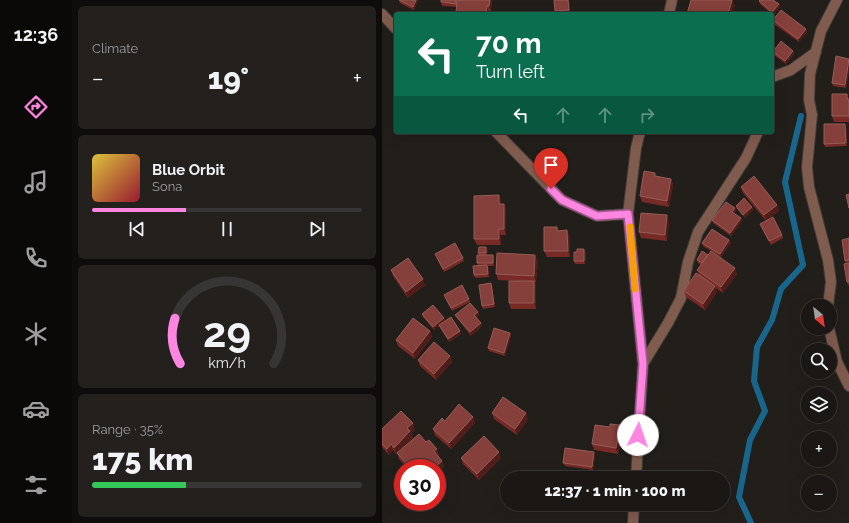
<!DOCTYPE html>
<meta charset="utf-8">
<style>
body{margin:0;font-family:Raleway,sans-serif;background:#23201d;color:#f1f3f6;height:100vh;display:flex;flex-direction:column;font-size:15px;white-space:nowrap}
*{box-sizing:border-box;margin:0}
p{font-size:13px;color:#9f9fa0}
.icon{flex:none;width:22px;height:22px;fill:none;stroke:currentColor;stroke-width:2;stroke-linecap:round;stroke-linejoin:round}
.map{position:relative;flex:1;overflow:hidden}
.details{display:flex;flex-direction:column;gap:6px;padding:6px;background:#0e0d0b;width:310px}
.details>*{flex:none}
.guide{position:absolute;left:12px;top:12px;width:380px;height:122px;border-radius:4px;box-shadow:0 4px 16px #0002,0 0 0 1px #383634;background:#0b6e4f;color:#fff;overflow:hidden}
.needle{width:26px;rotate:151deg}
.controls{position:absolute;left:419px;top:299px;display:grid;gap:8px}
.controls a{display:grid;place-items:center;width:36px;height:36px;border-radius:50%;background:#1a1714;box-shadow:0 4px 16px #0002,0 0 0 1px #383634;font-size:20px}
.speed{position:absolute;left:12px;top:459px;display:flex;gap:8px;font-size:20px;font-weight:700;text-align:center}
.speed>*{display:grid;place-content:center;width:52px;height:52px;border-radius:50%;background:#1a1714;box-shadow:0 4px 16px #0002,0 0 0 1px #383634;line-height:1}
.speed .limit{border:6px solid #d22;background:#fff;color:#111}
.pin{position:absolute;display:grid;place-items:center;width:34px;height:34px;color:#fff;margin:-41px -17px;border-radius:50% 50% 50% 0;rotate:-45deg;box-shadow:0 0 4px #0007}
.pin .icon{rotate:45deg}
.me{position:absolute;width:44px;margin:-22px;rotate:4deg;stroke-linejoin:round;filter:drop-shadow(0 0 3px #0008)}
.turn{display:flex;align-items:center;gap:14px;height:84px;padding:0 16px;font-size:18px}
.turn .icon{width:52px;height:52px;stroke-width:2.5}
.turn b{display:block;font-size:28px;line-height:34px}
.lanes{display:flex;align-items:center;height:38px;padding:0 16px;background:#0003;justify-content:center;gap:20px;direction:ltr}
.lanes .off{opacity:.35}
.big{font-size:30px;font-weight:800;line-height:1.1}
.details .widget{flex:1;display:flex;flex-direction:column;justify-content:center;gap:6px;min-width:0;padding:0 14px;border-radius:6px;background:#23201d}
.details .dial{align-items:center;gap:0}
.dial svg{height:104px;overflow:visible;fill:none;stroke:#383634;stroke-width:7;stroke-linecap:round;text-anchor:middle}
.dial text{fill:#f1f3f6;stroke:none}
.song{display:flex;align-items:center;gap:12px}
.cover{width:48px;height:48px;border-radius:6px;background:linear-gradient(135deg,hsl(50 70% 55%),hsl(350 70% 35%))}
.played{height:4px;border-radius:2px;background:linear-gradient(90deg,#fe85e0 35%,#383634 35%)}
.keys{display:flex;justify-content:space-around;direction:ltr}
.heat{display:flex;justify-content:space-between;align-items:center;font-size:22px;direction:ltr}
.charge{height:6px;border-radius:3px;background:linear-gradient(90deg,#34c759 35%,#383634 0)}
.trip{position:absolute;left:118px;top:471px;width:230px;height:40px;border-radius:20px;background:#1a1714;box-shadow:0 4px 16px #0002,0 0 0 1px #383634;font-weight:800;line-height:40px;text-align:center}
main{display:flex;flex:1;min-height:0}
.tabs{display:flex;flex-direction:column;width:72px;justify-content:space-around;align-items:center;background:#0a0908;color:#9f9fa0}
.tabs .icon{width:28px;height:28px}
.tabs .current{color:#fe85e0}
.tabs b{font-size:18px;color:#f1f3f6}
.map>svg:first-child{display:block}
.lines{fill:none;stroke-linecap:round;stroke-linejoin:round}
.stream{stroke:#19668d;stroke-width:6}
.minor-casing{stroke:#3f3c38;stroke-width:12}
.minor{stroke:#805c4e;stroke-width:10}
.wall{fill:#782b26}
.shaded-wall{fill:#501d19}
.building{fill:#85403b;stroke:#965c57}
.route-casing{stroke:#a55692;stroke-width:10}
.route{stroke:#fe85e0;stroke-width:7}
.slow{stroke:#f59e0b;stroke-width:7}
</style>
<main>
<nav class="tabs">
<b>12:36</b>
<svg class="icon current" aria-label="directions" viewBox="0 0 24 24"><path d="M12 3l9 9-9 9-9-9zM9 14v-3h6M13 9l2 2-2 2"/></svg>
<svg class="icon" aria-label="music" viewBox="0 0 24 24"><path d="M9 18V5l10-2v13"/><circle cx="6" cy="18" r="3"/><circle cx="16" cy="16" r="3"/></svg>
<svg class="icon" aria-label="phone" viewBox="0 0 24 24"><path d="M5 4h4l2 5-3 2q2 4 5 5l2-3 5 2v4C11 20 4 13 5 4z"/></svg>
<svg class="icon" aria-label="climate" viewBox="0 0 24 24"><path d="M12 3v18M4 7l16 10M4 17L20 7"/></svg>
<svg class="icon" aria-label="car" viewBox="0 0 24 24"><path d="M5 17H2v-5l4-1 3-4h7l3 4 3 1v5h-3M9 17h6M6 11h13"/><circle cx="7" cy="17" r="2"/><circle cx="17" cy="17" r="2"/></svg>
<svg class="icon" aria-label="filters" viewBox="0 0 24 24"><path d="M4 7h16M4 17h16"/><circle cx="9" cy="7" r="2"/><circle cx="15" cy="17" r="2"/></svg>
</nav>
<section class="details">
<div class="widget"><p>Climate</p>
<div class="heat"><a>−</a><b class="big">19°</b><a>+</a></div>
</div>
<div class="widget">
<div class="song"><i class="cover"></i><div><b>Blue Orbit</b><p>Sona</p></div></div>
<div class="played"></div>
<div class="keys"><svg class="icon" aria-label="previous" viewBox="0 0 24 24"><path d="M18 5L8 12l10 7zM5 5v14"/></svg><svg class="icon" aria-label="pause" viewBox="0 0 24 24"><path d="M8 5v14M16 5v14"/></svg><svg class="icon" aria-label="next" viewBox="0 0 24 24"><path d="M6 5l10 7-10 7zM19 5v14"/></svg></div>
</div>
<div class="widget dial"><svg viewBox="0 0 100 80">
<path d="M14 69A42 42 0 1 1 86 69"/>
<path d="M14 69A42 42 0 0 1 10 34" stroke="#fe85e0"/>
<text x="50" y="56" font-size="32" font-weight="700">29</text>
<text x="50" y="72" font-size="11">km/h</text>
</svg></div>
<div class="widget"><p>Range · 35%</p><b class="big">175 km</b><div class="charge"></div></div>
</section>
<div class="map">
<svg width="467" height="523" viewBox="0 0 467 523">
<rect width="100%" height="100%" fill="#221f1b"/>
<g class="lines">
<!-- stream -->
<path class="stream" d="M369 523 357 497 368 440 383 411 372 381 375 347 390 320 399 289 421 265 403 182 419 116"/>
<defs>
<path id="minor" d="M0 14 14 29
M287 14 290 0
M390 77 409 70 434 52
M114 132 180 200 215 216 246 214
M446 306 449 282 446 260 427 187 425 167 430 115 427 100 428 74 439 31 455 0
M447 328 455 362 467 386
M261 364 286 323 299 298 306 262 316 232 364 158 376 132
M254 478 261 364 246 214 254 148 258 132
M251 523 252 504"/>
</defs>
<!-- minor casing -->
<use href="#minor" class="minor-casing"/>
<!-- minor -->
<use href="#minor" class="minor"/>
</g>
<!-- wall -->
<path class="wall" d="M17 0H36L32 10 18 3Z
M59 0H110L109 12H107L106 14H74L75 7 60 6 59 2Z
M187 0 188 13 174 14 173 11Z
M377 1 398 7 391 15 378 4Z
M391 20 424 29 425 32 417 42 392 24Z
M411 51 412 54 404 64 392 55 391 52Z
M467 59V71L464 88 451 86 450 83Z
M465 94 466 99H467V122H452L450 116Z
M464 127 465 146 443 147 442 144Z
M275 177 289 179 291 185 287 207 260 202 258 196Z
M359 187 395 205 397 211 384 220 400 235 401 238 389 245 378 224 384 221 361 193Z
M117 195 119 201V204H122L124 210V235H119V245H95L92 239Z
M354 206 370 207 371 210 363 218 355 209Z
M353 208 354 211 352 213 359 218 360 221 349 236 331 223 330 220Z
M287 221 285 241 259 238 257 232Z
M175 227 176 231 188 237V257H165L162 251Z
M467 238V285H466L465 282 464 264 463 261Z
M347 240 349 243 339 257 321 246 320 243Z
M104 247 106 250 105 255 112 258V266H106L107 277 93 278 92 275 96 265 95 263 97 255 96 253Z
M195 252H204L203 264H193L192 261Z
M53 254 81 258 82 261 62 272Z
M315 260 355 274 341 293 334 288 335 292 323 310 304 297 302 291 317 275 315 270 319 265 316 263Z
M156 261 154 282H153L154 287V309H129L127 303 135 281 116 280 114 274Z
M9 270 43 285 26 298 11 276Z
M110 286 113 307 101 309 100 306Z
M62 295 87 299 88 302 70 311Z
M96 312 97 315 94 318 99 323 100 326 89 336 75 318 73 315Z
M40 314 62 318 63 321 79 334 67 342 57 326 52 330 41 317Z
M48 331 50 337 33 359 16 346 14 340Z
M128 333 129 336 123 356 107 351 106 348Z
M68 356 70 362 54 380 38 366 36 360Z
M110 413 146 419 135 435 112 419Z
M91 417 93 423 69 449 53 435 51 429 63 421Z
M238 425 240 431 236 454 212 450 210 444Z
M0 429H33L29 433 31 437 14 454 11 450 7 455 0 447Z
M15 453 57 455 56 456 60 461 62 467 55 473V468H25L17 459Z
M213 455 211 470 183 466 181 463Z
M79 458H119L97 480 81 464Z
M176 504H194L190 512Z"/>
<!-- shaded-wall -->
<path class="shaded-wall" d="M34 0H36L32 10 31 7Z
M108 0H110L109 12 107 6Z
M186 0H187L188 13 187 10Z
M350 0 353 5 350 14H346Z
M397 4 398 7 391 15 390 12Z
M105 6 107 12 106 14H104Z
M424 29 425 32 417 42 416 39Z
M411 51 412 54 404 64 403 61Z
M467 62V71L464 88 463 85Z
M463 124 464 127 465 146 464 143Z
M289 179 291 185 287 207 285 201Z
M117 195 119 201V210L117 204Z
M122 204 124 210V235L122 229Z
M395 205 397 211 384 221 382 215Z
M370 207 371 210 363 218 361 215Z
M353 208 354 211 351 215 350 212Z
M285 215 287 221 285 241 283 235Z
M359 218 360 221 349 236 348 233Z
M117 229 119 235V245L117 239Z
M185 230 188 237V257L186 251Z
M347 240 349 243 339 257 338 254Z
M104 247 106 250 105 256 104 253Z
M202 249 204 252 203 264 202 261Z
M111 255 112 258V266L111 263Z
M153 255 156 261 154 282 152 276Z
M105 265 107 268V277L106 274Z
M353 268 355 274 341 293 339 287Z
M41 279 43 285 26 298 24 292Z
M152 281 154 287V309L152 303Z
M109 283 110 286 113 307 112 304Z
M333 286 335 292 323 310 321 304Z
M96 312 97 315 94 318 92 315Z
M62 318 63 321 52 330 51 327Z
M99 323 100 326 89 336 88 332Z
M48 331 50 337 33 359 31 353Z
M78 331 79 334 67 342 66 339Z
M128 333 129 336 123 356 122 353Z
M68 356 70 362 54 380 52 374Z
M144 413 146 419 135 435 133 429Z
M91 417 93 423 69 449 67 443Z
M31 423 33 429 29 433 31 437 14 454 12 448 25 428Z
M238 425 240 431 236 454 234 448Z
M9 444 11 450 7 455 5 449Z
M55 449 57 455 54 457 52 451Z
M117 452 119 458 97 480 95 474Z
M212 452 213 455 211 470 210 467Z
M60 461 62 467 55 473V468H52Z
M30 462 32 468H27L26 465Z
M191 504H194L190 512 189 509Z"/>
<!-- building -->
<path class="building" d="M17 0H34L31 7Z
M59 0H74V4L59 2Z
M75 0H108L107 6H105L104 14H74Z
M172 0H186L187 10 173 11Z
M309 0H350L346 14H305Z
M378 0H391L397 4 390 12 377 1Z
M399 10 424 29 416 39 391 20Z
M399 41 411 51 403 61 391 52Z
M454 56 467 59 463 85 450 83Z
M450 94H465V99H467V116H450Z
M442 124H463L464 143 442 144Z
M262 171 273 173V176L289 179 285 201 258 196Z
M372 176 395 205 382 215 359 187Z
M467 194V208L464 195Z
M117 195V204H122V229H117V239H92V196Z
M362 198 370 207 361 215 354 206Z
M344 202 353 208 350 212 359 218 348 233 330 220Z
M259 213 285 215 283 235 257 232Z
M391 217 400 235 387 241 378 224Z
M162 227H175V231L185 230 186 251H162Z
M330 229 347 240 338 254 320 243Z
M467 238V260L463 261 460 240Z
M73 243 81 258 61 269 53 254Z
M97 247H104V253H96Z
M195 249H202V261H192V252H195Z
M320 251 326 255 320 263 315 260Z
M329 251 353 268 339 287 315 270Z
M115 253 153 255 152 276 114 274Z
M95 255H111V263H95Z
M26 258 41 279 24 292 9 270Z
M467 263V282H465L462 264Z
M105 265 106 274 92 275 91 266Z
M314 273 333 286 321 304 302 291Z
M127 281H152V303H127Z
M109 283 112 304 100 306 97 285Z
M80 285 87 299 69 308 62 295Z
M88 303 96 312 92 315 99 323 88 332 73 315Z
M51 305 62 318 51 327 40 314Z
M69 317 78 331 66 339 57 325Z
M31 318 48 331 31 353 14 340Z
M112 328 128 333 122 353 106 348Z
M52 342 68 356 52 374 36 360Z
M121 397 144 413 133 429 110 413Z
M77 404 91 417 67 443 51 429 60 418 63 421Z
M19 411 31 423 25 428 28 431 12 448 9 444 5 449 0 444V429Z
M228 424 238 425 234 448 210 444 213 425 228 427Z
M37 434 44 442 47 440 55 449 52 451 60 461 52 468H35L30 462 26 465 15 453Z
M102 436 117 452 95 474 79 458Z
M183 448 212 452 210 467 181 463Z
M181 504H191L189 509Z"/>
<g class="lines">
<defs>
<path id="route" d="M169 189 180 200 215 216 246 214 261 364 256 435"/>
</defs>
<!-- route casing -->
<use href="#route" class="route-casing"/>
<!-- route -->
<use href="#route" class="route"/>
<!-- slow -->
<path class="slow" d="M248 227 253 289"/>
</g>
</svg>
<div class="controls">
<a><svg class="needle" viewBox="-14 -14 28 28"><path d="M0-13l5 13h-10z" fill="#e53935"/><path d="M0 13l5-13h-10z" fill="#9f9fa0"/></svg></a>
<a><svg class="icon" aria-label="search" viewBox="0 0 24 24"><circle cx="10" cy="10" r="6"/><path d="M15 15l6 6"/></svg></a>
<a><svg class="icon" aria-label="layers" viewBox="0 0 24 24"><path d="M12 4l9 5-9 5-9-5zM3 14l9 5 9-5"/></svg></a>
<a>+</a>
<a>−</a>
</div>
<div class="speed"><div class="limit">30</div></div>
<div class="pin" style="left:169px;top:189px;background:#d93025"><svg class="icon" aria-label="arrive" viewBox="0 0 24 24"><path d="M6 21V4h12l-3 4 3 4H6"/></svg></div>
<svg class="me" style="left:256px;top:435px" viewBox="-20 -20 40 40"><circle r="19" fill="#fff"/><path d="M0-13L10 11 0 6-10 11z" fill="#fe85e0"/></svg>
<div class="trip">12:37 · 1 min · 100 m</div>
<div class="guide">
<div class="turn"><svg class="icon" aria-label="left" viewBox="0 0 24 24"><path d="M17 20v-9H6M10 6l-5 5 5 5"/></svg><div><b>70 m</b>Turn left</div></div>
<div class="lanes"><svg class="icon" aria-label="left" viewBox="0 0 24 24"><path d="M17 20v-9H6M10 6l-5 5 5 5"/></svg><svg class="icon off" aria-label="ahead" viewBox="0 0 24 24"><path d="M12 20V5M6 11l6-6 6 6"/></svg><svg class="icon off" aria-label="ahead" viewBox="0 0 24 24"><path d="M12 20V5M6 11l6-6 6 6"/></svg><svg class="icon off" aria-label="right" viewBox="0 0 24 24"><path d="M7 20v-9h11M14 6l5 5-5 5"/></svg></div>
</div>
</div>
</main>
